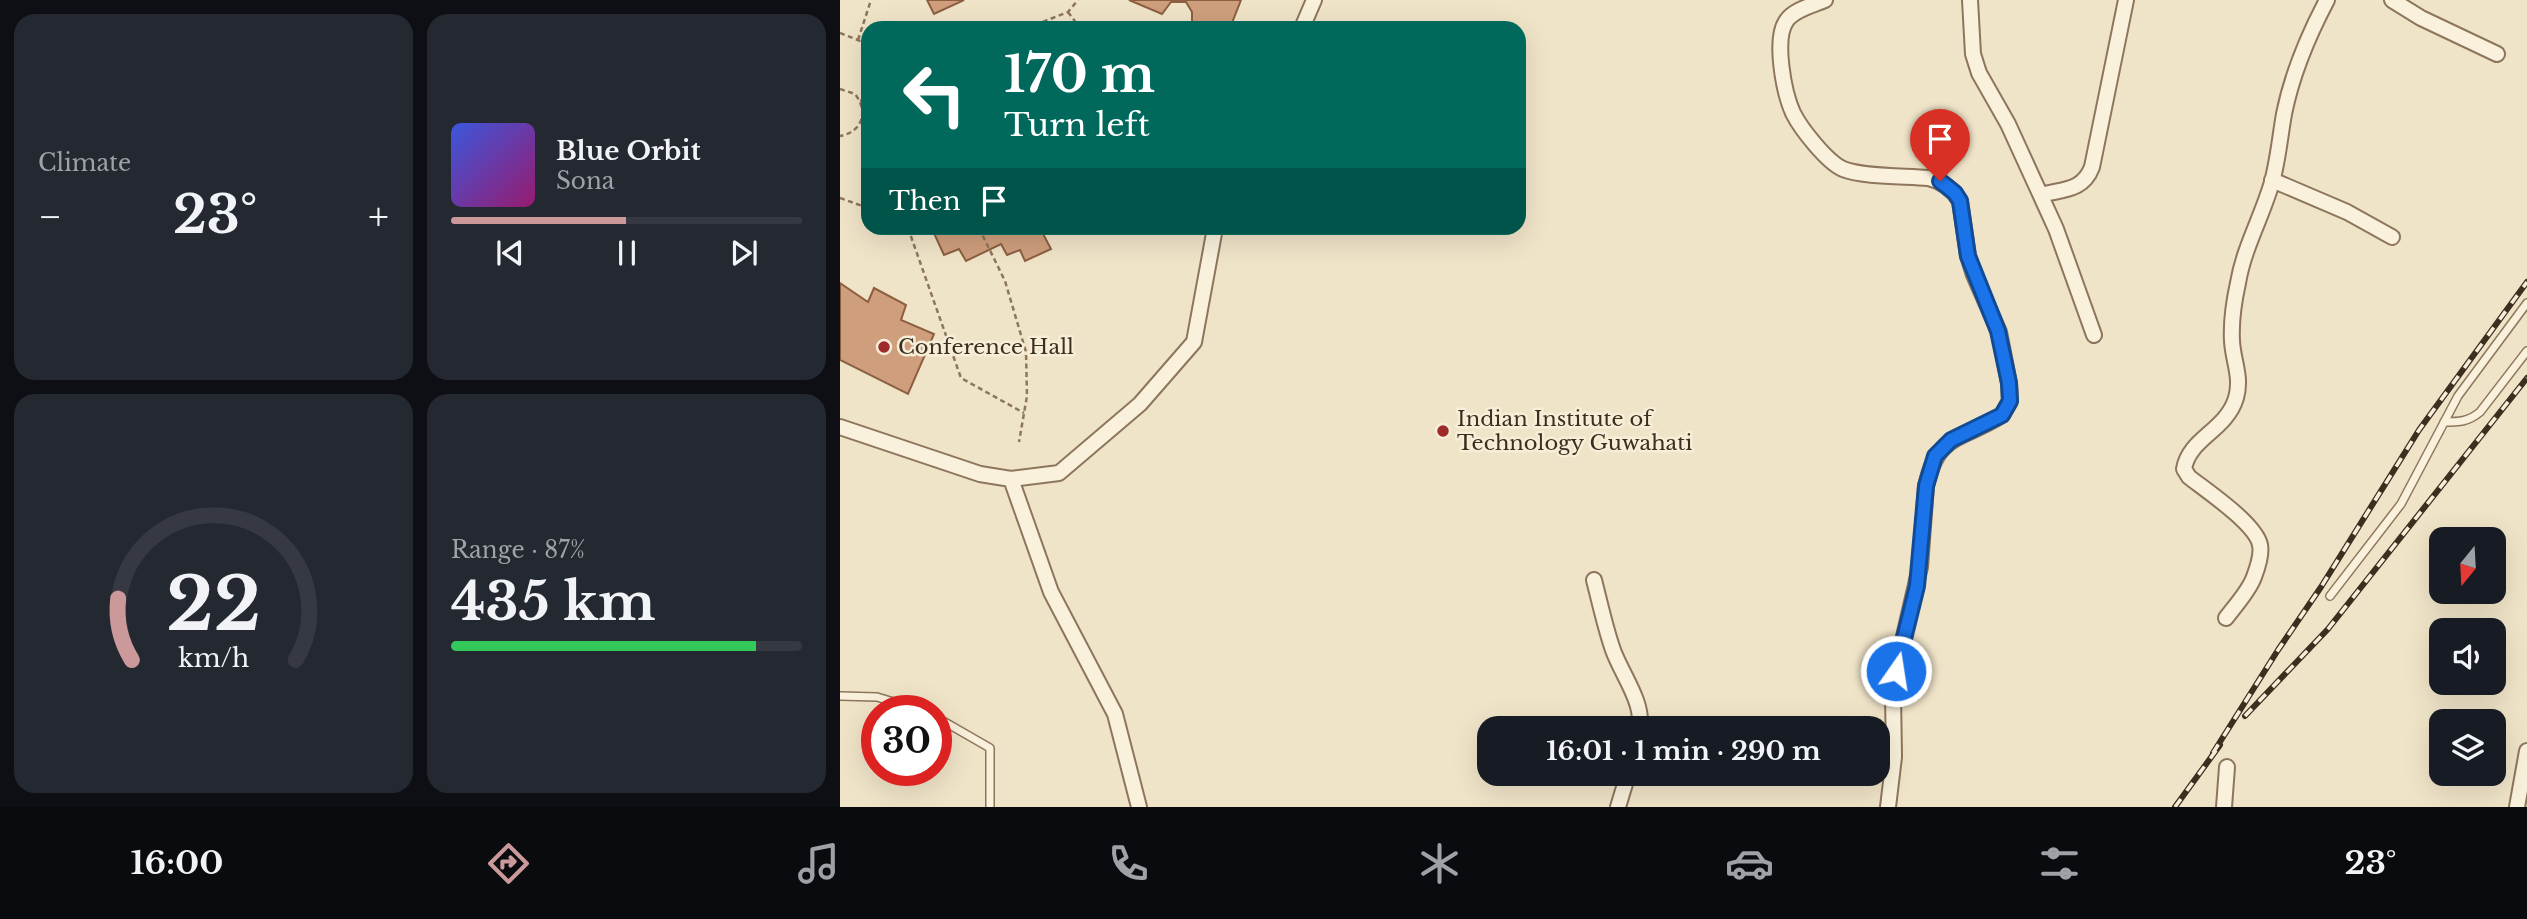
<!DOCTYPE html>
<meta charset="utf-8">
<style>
body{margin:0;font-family:"Libre Baskerville",serif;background:#242831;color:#f1f3f6;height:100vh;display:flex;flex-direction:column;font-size:26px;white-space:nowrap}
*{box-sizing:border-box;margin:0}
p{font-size:23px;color:#9ea1a6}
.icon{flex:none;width:38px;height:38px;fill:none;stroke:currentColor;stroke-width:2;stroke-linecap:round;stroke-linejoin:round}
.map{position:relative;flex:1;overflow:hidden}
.panel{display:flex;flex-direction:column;gap:14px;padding:14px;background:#0d0f14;width:840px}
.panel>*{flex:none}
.guide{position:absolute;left:21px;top:21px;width:665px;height:214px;border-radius:21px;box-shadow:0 7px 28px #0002;background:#00695c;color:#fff;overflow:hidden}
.needle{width:46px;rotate:198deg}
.fabs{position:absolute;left:1589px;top:527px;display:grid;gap:14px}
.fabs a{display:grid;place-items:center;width:77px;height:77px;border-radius:14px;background:#171b24;box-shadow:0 7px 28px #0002;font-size:35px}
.speed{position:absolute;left:21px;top:695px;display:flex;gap:14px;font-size:35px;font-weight:700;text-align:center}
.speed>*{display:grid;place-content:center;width:91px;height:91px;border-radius:50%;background:#171b24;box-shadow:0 7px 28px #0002;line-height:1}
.speed .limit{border:10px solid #d22;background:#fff;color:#111}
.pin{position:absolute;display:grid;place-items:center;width:60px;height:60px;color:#fff;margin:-72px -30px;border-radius:50% 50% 50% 0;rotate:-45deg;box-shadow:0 0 7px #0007}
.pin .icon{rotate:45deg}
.me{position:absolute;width:77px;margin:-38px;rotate:13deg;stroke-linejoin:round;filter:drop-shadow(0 0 5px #0008)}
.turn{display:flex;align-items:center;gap:24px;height:147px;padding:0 28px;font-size:32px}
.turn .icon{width:91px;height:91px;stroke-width:2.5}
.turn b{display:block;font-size:49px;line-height:60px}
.then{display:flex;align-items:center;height:66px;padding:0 28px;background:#0003;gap:14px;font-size:26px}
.big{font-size:52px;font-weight:800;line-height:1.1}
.panel .tile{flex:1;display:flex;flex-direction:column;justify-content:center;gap:10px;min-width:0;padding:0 24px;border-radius:21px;background:#242831}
.panel .dial{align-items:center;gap:0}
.dial svg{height:182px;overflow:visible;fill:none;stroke:#363941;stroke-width:7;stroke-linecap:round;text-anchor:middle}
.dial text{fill:#f1f3f6;stroke:none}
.song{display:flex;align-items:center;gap:21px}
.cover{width:84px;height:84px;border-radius:10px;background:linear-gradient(135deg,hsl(230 70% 55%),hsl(320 70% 35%))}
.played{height:7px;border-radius:4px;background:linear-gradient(90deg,#cc999b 50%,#363941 50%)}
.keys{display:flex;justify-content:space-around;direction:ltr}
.heat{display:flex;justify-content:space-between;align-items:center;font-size:38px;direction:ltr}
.charge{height:10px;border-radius:5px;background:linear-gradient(90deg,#34c759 87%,#363941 0)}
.panel .tiles{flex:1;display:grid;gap:14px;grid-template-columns:repeat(2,1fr)}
.trip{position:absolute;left:637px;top:716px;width:413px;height:70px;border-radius:21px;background:#171b24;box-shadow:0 7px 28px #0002;font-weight:800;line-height:70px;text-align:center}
.tabs{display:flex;height:112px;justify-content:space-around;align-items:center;background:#090b0e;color:#9ea1a6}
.tabs .icon{width:49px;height:49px}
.tabs .current{color:#cc999b}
.tabs b{font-size:32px;color:#f1f3f6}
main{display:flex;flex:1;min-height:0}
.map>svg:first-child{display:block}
.building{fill:#cf9f7d;stroke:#8d5f41;stroke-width:2}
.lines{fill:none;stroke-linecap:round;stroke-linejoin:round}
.service-casing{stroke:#8d765c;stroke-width:10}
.minor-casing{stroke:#8d765c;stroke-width:18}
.path{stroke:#8d765c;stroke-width:2.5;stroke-dasharray:5 3.5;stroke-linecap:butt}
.service{stroke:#faf1dc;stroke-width:7}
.minor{stroke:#faf1dc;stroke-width:14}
.rail-casing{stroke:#3d2e20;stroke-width:6}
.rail{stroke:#f7eed8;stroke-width:3.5;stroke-dasharray:10;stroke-linecap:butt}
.route-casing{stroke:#114b97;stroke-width:18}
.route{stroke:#1a73e8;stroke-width:12}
.poi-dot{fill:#9e2a2b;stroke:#f7eed8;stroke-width:2.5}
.labels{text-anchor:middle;stroke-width:5;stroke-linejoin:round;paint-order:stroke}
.poi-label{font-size:21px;fill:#3d2e20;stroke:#f7eed8;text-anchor:start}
</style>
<main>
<section class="panel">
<div class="tiles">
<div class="tile"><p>Climate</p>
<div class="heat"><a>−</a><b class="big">23°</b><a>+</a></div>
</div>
<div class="tile">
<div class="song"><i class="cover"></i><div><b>Blue Orbit</b><p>Sona</p></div></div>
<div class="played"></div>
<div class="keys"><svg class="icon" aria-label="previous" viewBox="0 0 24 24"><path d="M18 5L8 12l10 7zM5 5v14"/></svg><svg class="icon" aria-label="pause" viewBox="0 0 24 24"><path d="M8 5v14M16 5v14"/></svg><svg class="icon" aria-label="next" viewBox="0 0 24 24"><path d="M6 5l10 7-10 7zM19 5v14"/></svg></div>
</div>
<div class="tile dial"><svg viewBox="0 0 100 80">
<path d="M14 69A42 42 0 1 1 86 69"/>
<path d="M14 69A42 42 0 0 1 8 42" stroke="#cc999b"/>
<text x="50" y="56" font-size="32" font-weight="700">22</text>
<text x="50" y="72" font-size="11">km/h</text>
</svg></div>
<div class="tile"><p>Range · 87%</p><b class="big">435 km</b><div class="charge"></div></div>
</div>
</section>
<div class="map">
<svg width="1687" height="807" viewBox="0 0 1687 807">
<rect width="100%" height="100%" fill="#f0e4c8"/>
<!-- building -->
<path class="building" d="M87 0H124L94 14Z
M289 0H401L390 28H358L352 26V12L346 2H331L322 14Z
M101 228H123L124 229 127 228H200L211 249 185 261 180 250 167 255 161 244 126 261 119 249 104 255 93 231Z
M0 283 28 302 34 288 66 305 61 320 94 334 68 394 0 360Z"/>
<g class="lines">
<defs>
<path id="service" d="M1604 422C1619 422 1628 422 1640 412L1687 351
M1490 596 1561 504 1618 396 1687 303
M0 696 37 697 80 710
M96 717 150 748V807"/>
<path id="minor" d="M985 0C974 5 955 9 947 20 933 38 944 93 953 113 961 129 987 162 1003 169 1022 177 1066 176 1088 178 1102 181 1112 188 1120 201L1128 256 1134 275 1159 332 1169 383 1170 401 1162 415C1121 441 1098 432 1086 486L1080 567 1056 671 1053 694 1054 757 1048 807
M1130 0 1133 54 1139 73 1168 124 1216 229 1254 335
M1552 0 1581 18 1657 54
M462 28 474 0
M1432 180 1507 212 1552 237
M1201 195C1223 189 1243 191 1252 167L1286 0
M0 427 140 474 171 479 211 592 275 714 299 807
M171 479 219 473 300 404 354 342 375 228
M754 580C760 603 765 627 773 650 781 673 805 704 799 728
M1386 618C1395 606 1409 591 1414 577 1417 569 1422 554 1420 545 1416 524 1367 491 1349 477L1344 469C1349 438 1386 431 1396 398 1402 377 1393 361 1392 341 1391 323 1394 301 1398 283 1404 247 1422 217 1432 182 1438 160 1440 137 1444 114 1452 74 1468 36 1487 0
M778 807 788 774
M1384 807 1387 767
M1677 807 1687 751"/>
</defs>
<!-- service casing -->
<use href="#service" class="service-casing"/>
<!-- minor casing -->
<use href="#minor" class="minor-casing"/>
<!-- path -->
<path class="path" d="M228 12 240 28
M187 28 228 12 238 0
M0 33 28 44
M18 40 31 0
M0 89 15 94C29 112 22 132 0 136
M20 101 28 97
M0 198 28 208
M68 228 121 378 184 413
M139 228 165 281 186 352 187 396 179 442"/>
<!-- service -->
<use href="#service" class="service"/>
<!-- minor -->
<use href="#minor" class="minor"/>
<defs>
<path id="rail" d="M1405 716 1488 629 1687 378
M1373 753 1438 650 1481 587 1579 430 1687 282
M1335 807 1380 745"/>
</defs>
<!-- rail casing -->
<use href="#rail" class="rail-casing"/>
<!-- rail -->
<use href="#rail" class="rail"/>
</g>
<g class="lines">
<defs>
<path id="route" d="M1056 671 1077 586 1086 486 1095 456 1111 440 1162 415 1170 401 1169 383 1158 331 1128 256 1120 201 1115 193 1100 181"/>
</defs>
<!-- route casing -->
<use href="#route" class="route-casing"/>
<!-- route -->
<use href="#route" class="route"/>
</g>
<!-- markers -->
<g class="poi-dot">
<circle cx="44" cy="347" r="7"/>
<circle cx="603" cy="431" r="7"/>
</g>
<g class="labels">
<!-- poi labels -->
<g class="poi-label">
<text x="58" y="354">Conference Hall</text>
<text x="617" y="426">Indian Institute of<tspan x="617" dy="24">Technology Guwahati</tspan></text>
</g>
</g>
</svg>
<div class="fabs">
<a><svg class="needle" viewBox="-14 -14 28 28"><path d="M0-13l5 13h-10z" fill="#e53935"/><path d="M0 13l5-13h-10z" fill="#9ea1a6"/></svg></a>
<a><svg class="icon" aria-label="sound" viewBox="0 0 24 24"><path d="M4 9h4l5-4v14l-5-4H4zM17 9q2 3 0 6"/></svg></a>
<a><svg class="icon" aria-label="layers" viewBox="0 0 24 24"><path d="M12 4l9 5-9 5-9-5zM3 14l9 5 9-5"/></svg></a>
</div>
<div class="speed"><div class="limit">30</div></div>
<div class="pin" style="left:1100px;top:181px;background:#d93025"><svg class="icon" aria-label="arrive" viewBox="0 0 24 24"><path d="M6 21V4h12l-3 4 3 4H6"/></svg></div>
<svg class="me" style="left:1056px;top:671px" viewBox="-20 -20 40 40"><circle r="17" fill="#1a73e8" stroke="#fff" stroke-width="3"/><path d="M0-11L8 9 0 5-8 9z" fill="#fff"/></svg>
<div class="trip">16:01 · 1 min · 290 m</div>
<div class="guide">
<div class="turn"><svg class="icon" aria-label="left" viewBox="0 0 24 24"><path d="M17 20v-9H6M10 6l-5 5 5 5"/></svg><div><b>170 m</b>Turn left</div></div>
<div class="then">Then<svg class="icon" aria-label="arrive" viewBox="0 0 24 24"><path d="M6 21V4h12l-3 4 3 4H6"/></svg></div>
</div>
</div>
</main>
<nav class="tabs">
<b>16:00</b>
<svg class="icon current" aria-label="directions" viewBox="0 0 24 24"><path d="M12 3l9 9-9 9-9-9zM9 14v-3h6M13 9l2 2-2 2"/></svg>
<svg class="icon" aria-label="music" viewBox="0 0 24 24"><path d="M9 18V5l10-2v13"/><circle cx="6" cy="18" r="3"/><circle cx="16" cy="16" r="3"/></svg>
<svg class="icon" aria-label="phone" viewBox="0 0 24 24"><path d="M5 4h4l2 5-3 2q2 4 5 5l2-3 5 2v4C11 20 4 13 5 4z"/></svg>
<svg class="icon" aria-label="climate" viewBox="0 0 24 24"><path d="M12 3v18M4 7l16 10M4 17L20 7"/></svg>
<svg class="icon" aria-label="car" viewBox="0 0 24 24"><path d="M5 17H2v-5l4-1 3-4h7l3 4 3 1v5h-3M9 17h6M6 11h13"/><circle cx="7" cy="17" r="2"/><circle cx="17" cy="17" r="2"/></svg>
<svg class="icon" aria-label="filters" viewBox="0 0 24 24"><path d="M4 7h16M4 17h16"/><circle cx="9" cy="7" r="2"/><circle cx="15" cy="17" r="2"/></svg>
<b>23°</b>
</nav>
